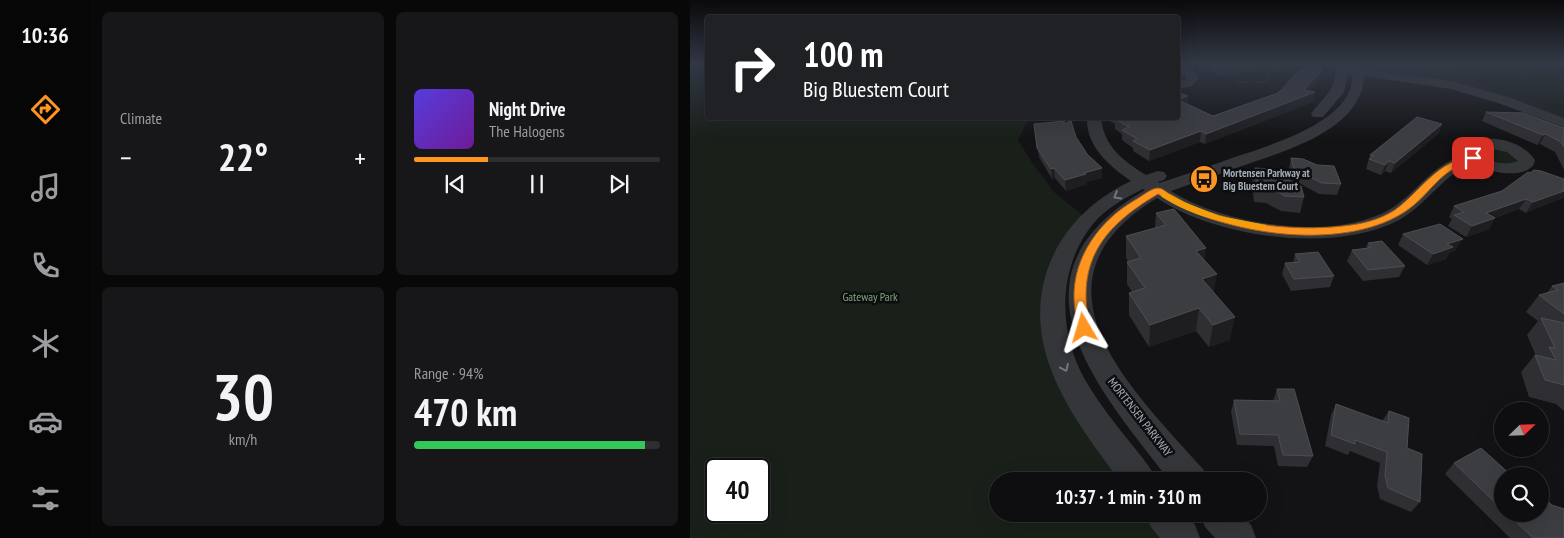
<!DOCTYPE html>
<meta charset="utf-8">
<style>
body{margin:0;font-family:"PT Sans Narrow",sans-serif;background:#171719;color:#f1f3f6;height:100vh;display:flex;flex-direction:column;font-size:19px;white-space:nowrap}
*{box-sizing:border-box;margin:0}
p{font-size:16px;color:#9b9c9f}
.icon{flex:none;width:28px;height:28px;fill:none;stroke:currentColor;stroke-width:2;stroke-linecap:round;stroke-linejoin:round}
.map{position:relative;flex:1;overflow:hidden}
.drawer{display:flex;flex-direction:column;gap:12px;padding:12px;background:#080809;width:600px}
.drawer>*{flex:none}
.banner{position:absolute;left:15px;top:15px;width:475px;height:105px;border-radius:5px;box-shadow:0 5px 20px #0002,0 0 0 1px #2e2e30;background:#202124;color:#fff;overflow:hidden}
.needle{width:32px;rotate:67deg}
.tools{position:absolute;left:804px;top:402px;display:grid;gap:10px}
.tools a{display:grid;place-items:center;width:55px;height:55px;border-radius:50%;background:#0e0e10;box-shadow:0 5px 20px #0002,0 0 0 1px #2e2e30;font-size:25px}
.speed{position:absolute;left:15px;top:458px;display:flex;gap:10px;font-size:25px;font-weight:700;text-align:center}
.speed>*{display:grid;place-content:center;width:65px;height:65px;border-radius:50%;background:#0e0e10;box-shadow:0 5px 20px #0002,0 0 0 1px #2e2e30;line-height:1}
.speed .limit{border:2px solid #111;border-radius:8px;background:#fff;color:#111}
.pin{position:absolute;display:grid;place-items:center;width:42px;height:42px;color:#fff;margin:-21px;border-radius:10px;box-shadow:0 2px 8px #0006}
.me{position:absolute;width:55px;margin:-28px;rotate:353deg;stroke-linejoin:round;filter:drop-shadow(0 0 4px #0008)}
.turn{display:flex;align-items:center;gap:18px;height:105px;padding:0 15px;font-size:22px}
.turn .icon{width:65px;height:65px;stroke-width:2.5}
.turn b{display:block;font-size:35px;line-height:42px}
.big{font-size:38px;font-weight:600;line-height:1.1}
.drawer .card{flex:1;display:flex;flex-direction:column;justify-content:center;gap:8px;min-width:0;padding:0 18px;border-radius:8px;background:#171719}
.drawer .dial{align-items:center;gap:0}
.dial b{font-size:65px;line-height:1}
.song{display:flex;align-items:center;gap:15px}
.cover{width:60px;height:60px;border-radius:8px;background:linear-gradient(135deg,hsl(250 70% 55%),hsl(280 70% 35%))}
.played{height:5px;border-radius:2px;background:linear-gradient(90deg,#ff9521 30%,#2e2e30 30%)}
.keys{display:flex;justify-content:space-around;direction:ltr}
.heat{display:flex;justify-content:space-between;align-items:center;font-size:28px;direction:ltr}
.charge{height:8px;border-radius:4px;background:linear-gradient(90deg,#34c759 94%,#2e2e30 0)}
.drawer .tiles{flex:1;display:grid;gap:12px;grid-template-columns:repeat(2,1fr)}
.trip{position:absolute;left:299px;top:472px;width:278px;height:50px;border-radius:25px;background:#0e0e10;box-shadow:0 5px 20px #0002,0 0 0 1px #2e2e30;font-weight:600;line-height:50px;text-align:center}
main{display:flex;flex:1;min-height:0}
.tabs{display:flex;flex-direction:column;width:90px;justify-content:space-around;align-items:center;background:#060606;color:#9b9c9f}
.tabs .icon{width:35px;height:35px}
.tabs .current{color:#ff9521}
.tabs b{font-size:22px;color:#f1f3f6}
.map>svg:first-child{display:block}
.built{fill:#1f1f22}
.green{fill:#192019;fill-rule:evenodd}
.lines{fill:none;stroke-linecap:round;stroke-linejoin:round}
.path{stroke:#3a3d42;stroke-width:2;stroke-dasharray:1 2;stroke-linecap:butt}
.minor{fill:#34363a;fill-rule:evenodd}
.wall{fill:#2f2f33}
.shaded-wall{fill:#1e1e21}
.building{fill:#3b3d41;stroke:#4c4e54}
.oneway{stroke:#71777f}
.route{fill:#ff9521;stroke:#a66115}
.slow{fill:#f59e0b}
.labels{text-anchor:middle;stroke-width:5;stroke-linejoin:round;paint-order:stroke}
.far-poi-label{font-size:11px;font-weight:bold;fill:#a3acb7;stroke:#0e0e10;text-anchor:start}
.park-label{font-size:12px;fill:#7ca478;stroke:#0e0e10}
.street-label{font-size:12px;fill:#a3acb7;stroke:#0e0e10}
</style>
<main>
<nav class="tabs">
<b>10:36</b>
<svg class="icon current" aria-label="directions" viewBox="0 0 24 24"><path d="M12 3l9 9-9 9-9-9zM9 14v-3h6M13 9l2 2-2 2"/></svg>
<svg class="icon" aria-label="music" viewBox="0 0 24 24"><path d="M9 18V5l10-2v13"/><circle cx="6" cy="18" r="3"/><circle cx="16" cy="16" r="3"/></svg>
<svg class="icon" aria-label="phone" viewBox="0 0 24 24"><path d="M5 4h4l2 5-3 2q2 4 5 5l2-3 5 2v4C11 20 4 13 5 4z"/></svg>
<svg class="icon" aria-label="climate" viewBox="0 0 24 24"><path d="M12 3v18M4 7l16 10M4 17L20 7"/></svg>
<svg class="icon" aria-label="car" viewBox="0 0 24 24"><path d="M5 17H2v-5l4-1 3-4h7l3 4 3 1v5h-3M9 17h6M6 11h13"/><circle cx="7" cy="17" r="2"/><circle cx="17" cy="17" r="2"/></svg>
<svg class="icon" aria-label="filters" viewBox="0 0 24 24"><path d="M4 7h16M4 17h16"/><circle cx="9" cy="7" r="2"/><circle cx="15" cy="17" r="2"/></svg>
</nav>
<section class="drawer">
<div class="tiles">
<div class="card"><p>Climate</p>
<div class="heat"><a>−</a><b class="big">22°</b><a>+</a></div>
</div>
<div class="card">
<div class="song"><i class="cover"></i><div><b>Night Drive</b><p>The Halogens</p></div></div>
<div class="played"></div>
<div class="keys"><svg class="icon" aria-label="previous" viewBox="0 0 24 24"><path d="M18 5L8 12l10 7zM5 5v14"/></svg><svg class="icon" aria-label="pause" viewBox="0 0 24 24"><path d="M8 5v14M16 5v14"/></svg><svg class="icon" aria-label="next" viewBox="0 0 24 24"><path d="M6 5l10 7-10 7zM19 5v14"/></svg></div>
</div>
<div class="card dial"><b>30</b><p>km/h</p></div>
<div class="card"><p>Range · 94%</p><b class="big">470 km</b><div class="charge"></div></div>
</div>
</section>
<div class="map">
<svg width="874" height="538" viewBox="0 0 874 538">
<rect width="100%" height="100%" fill="#131315"/>
<!-- built -->
<path class="built" d="M666 64H874V123L795 94 668 72Z"/>
<!-- green -->
<path class="green" d="M0 64H17L18 118H339L328 140 343 164 364 192 397 219 368 268 384 414 432 481H308V514H455L472 538H0ZM26 469H69V511H26Z
M747 64H874V112L801 86Z
M790 146 816 150 828 159 827 161C812 169 796 160 784 151V149Z"/>
<g class="lines">
<!-- path -->
<path class="path" d="M729 64 742 69
M548 82H574L579 76 564 64"/>
<!-- minor -->
<path class="minor" d="M614 64H626L621 80H613L611 77Z
M645 64H657V67H661L660 64H672L673 69 762 81 818 97 874 118V127L808 103 761 89 674 76C672 129 598 150 558 164 532 173 507 182 481 191 534 225 646 243 702 208 727 192 742 165 772 156L767 150 772 141C797 135 830 138 845 160L844 164C833 181 796 171 781 164L778 165C751 178 736 205 709 220 645 254 527 238 467 198 328 283 442 389 513 469L518 481H480C407 387 307 276 455 190L453 189C435 198 416 208 403 224 365 271 368 339 400 388 412 407 425 424 439 441 449 454 460 465 467 481H430C403 445 374 407 359 364 332 286 369 215 441 181 419 166 396 146 397 118H411C414 146 432 160 456 175L468 171 474 172 477 176 474 180 468 182 469 183C494 175 518 167 542 158 577 146 665 122 662 75L658 74 654 92 633 117H623L621 114C633 97 649 88 645 64ZM792 147 817 152 828 161C813 167 794 161 783 149Z
M488 65C497 68 504 69 509 77L502 86 488 89V81L494 80 497 77 488 73Z
M456 514H496L505 525 510 538H470L461 527Z
M510 514H551L561 525 566 538H525L515 527Z"/>
</g>
<!-- wall -->
<path class="wall" d="M511 64H609L608 68 586 71 581 68 531 76Z
M632 70 630 79 619 91 623 102 515 144 510 142 459 161 443 151V148L432 140V134L425 129V124L416 119V118H488L498 96V104L523 116 588 93 615 73 624 72Z
M796 112 874 128V170L865 152 850 144 847 145 792 121Z
M375 123 397 154 412 168V178L396 182 397 184 376 191 365 178 362 179 349 157 344 124Z
M752 124 748 134 701 173 695 171 691 175 676 169 680 155Z
M601 158 627 165 651 184 647 195 629 194 602 179 599 168Z
M565 168 614 197 610 213 591 211 576 203 564 202 562 183Z
M874 179 836 213 829 209 805 218 799 229 776 237 758 226 762 219 759 217 764 206Z
M466 213 515 261 524 292 540 340 519 347 506 331 459 347 439 315V293L442 292 437 284V262L438 261 436 258V236L465 228Z
M713 234 766 250 760 252 756 259 737 265 708 245Z
M678 243 715 266 709 277 673 281 657 261 662 250 675 249Z
M605 254 644 276 640 287 601 291 592 274 595 263H603Z
M874 283V411L866 404 839 397 831 372 845 355 846 356 837 335 848 321 836 312 849 295 857 293 862 286Z
M587 389 623 456 617 467 588 466 584 446 547 445 541 412 544 400 583 401Z
M646 404 692 421 699 411 717 448 730 502 721 512 690 499 687 486 690 463 660 451 658 455 635 446 641 415Z
M764 463 812 476V514H850L862 505 874 538H820L755 474Z"/>
<!-- shaded-wall -->
<path class="shaded-wall" d="M551 64H582L581 68 531 76 532 67Z
M588 64H609L608 68 586 71Z
M632 70 630 79 615 96 625 92 623 102 515 144 516 134 614 90Z
M498 96 497 106 488 100Z
M752 124 748 134 701 173 705 163Z
M511 131 510 142 459 161 460 150Z
M856 134 850 144 847 145 853 135Z
M699 161 695 171 691 175 695 165Z
M364 168 365 178 362 179 361 169Z
M412 168V178L396 182 397 184 376 191 375 180 394 173Z
M874 191V198L836 213 843 202Z
M836 199 829 209 800 220 805 218 799 229 776 237 782 226 796 213Z
M773 239 766 250 760 252 756 259 737 265 743 254 757 244Z
M516 248 513 270 506 251Z
M527 274 523 296 512 279Z
M509 308 506 331 459 347 460 325Z
M545 317 540 340 519 347 523 325Z"/>
<!-- building -->
<path class="building" d="M528 64H551L532 67Z
M626 67 632 70 614 90 625 92 516 134 511 131 460 150 443 141 447 139 432 130 439 127 425 119 429 118H488V92L498 96 488 100 523 116 588 93 611 69 615 73 624 72Z
M796 112 833 113 874 128V147L871 142 856 134 853 135Z
M727 117 752 124 705 163 699 161 695 165 679 159 684 156 680 155Z
M375 121 373 124 381 121 386 137 397 154 412 168 394 173 396 174 375 180 364 168 361 169 347 148 344 124Z
M601 158 613 159 627 165 644 166 651 184 632 183 604 169Z
M565 168 578 169 611 186 614 197 595 196 580 188 567 187Z
M844 170 851 171 874 179V191L843 202 836 199 796 213 805 218 782 226 764 215 774 212 764 206 812 191 838 172 840 173Z
M484 209 516 248 506 251 527 274 512 279 545 317 523 325 509 308 460 325 439 293 455 288 437 262 451 258 436 236 476 225 466 213Z
M750 224 773 239 757 244 763 247 743 254 713 234Z
M692 241 715 266 678 270 662 250 679 248 678 247H681L678 243Z
M628 252 644 276 604 279 595 263 610 262 605 254Z
M874 283V314L849 295 868 290 862 286Z
M851 318 874 323V385L855 380 845 355 866 360 859 347 865 348Z
M587 389H604L623 456 593 455 588 435 550 434 544 400 590 401Z
M646 404 698 423 699 411 719 418 717 448 732 454 730 502 698 488 695 476 697 452 665 440V444L641 435Z
M791 448 822 476H812V509L764 463Z
M850 494 862 505 874 509V538H843L818 514H850Z"/>
<!-- one-way arrows -->
<defs><path id="oneway-chevron" d="M-2-3.5L2.5 0L-2 3.5" fill="none" stroke-width="1.6" stroke-linecap="round" stroke-linejoin="round" transform="scale(1.25)"/></defs>
<g class="oneway">
<use href="#oneway-chevron" transform="translate(427 196) rotate(149)"/>
<use href="#oneway-chevron" transform="translate(375 368) rotate(65)"/>
</g>
<!-- sky -->
<linearGradient id="sky" x2="0" y2="1"><stop stop-color="#0a0a0c"/><stop offset="0.46" stop-color="#333946"/><stop offset="1" stop-color="#333946" stop-opacity="0"/></linearGradient>
<rect width="874" height="139" fill="url(#sky)"/>
<!-- route -->
<path class="route" d="M783 155 787 158 786 160C747 169 742 195 713 213 649 253 529 234 468 194 428 218 395 246 396 297 396 307 399 318 400 328L399 332H389L388 328C386 318 384 308 384 298 383 257 410 220 445 200 451 197 461 188 468 188 472 188 475 191 478 193 489 199 499 205 512 210 558 226 612 232 661 225 677 223 697 217 710 206 736 184 747 163 783 155Z"/>
<!-- slow -->
<path class="slow" d="M475 192 494 202 530 216 576 225 577 227 572 230C537 223 502 217 472 197L471 195Z"/>
<!-- icons -->
<defs>
<symbol id="bus-disc" viewBox="-11 -11 22 22"><circle r="9.5" fill="#ff9521" stroke="#0e0e10"/><path d="M-5-6H5V4H4V6H2V4H-2V6H-4V4H-5ZM-3.5-4V0h7V-4ZM-3.5 1.2v1.5H-2V1.2ZM2 1.2v1.5H3.5V1.2Z" fill="#111"/></symbol>
</defs>
<g fill-rule="evenodd">
<use href="#bus-disc" x="498" y="163" width="32" height="32"/>
</g>
<g class="labels">
<!-- far-poi labels -->
<g class="far-poi-label">
<text x="533" y="177">Mortensen Parkway at<tspan x="533" dy="13">Big Bluestem Court</tspan></text>
</g>
<!-- park labels -->
<g class="park-label">
<text x="180" y="301">Gateway Park</text>
</g>
<!-- street labels -->
<g class="street-label">
<text transform="translate(450 417) rotate(52)" y="4">MORTENSEN PARKWAY</text>
</g>
</g>
</svg>
<div class="tools">
<a><svg class="needle" viewBox="-14 -14 28 28"><path d="M0-13l5 13h-10z" fill="#e53935"/><path d="M0 13l5-13h-10z" fill="#9b9c9f"/></svg></a>
<a><svg class="icon" aria-label="search" viewBox="0 0 24 24"><circle cx="10" cy="10" r="6"/><path d="M15 15l6 6"/></svg></a>
</div>
<div class="speed"><div class="limit">40</div></div>
<div class="pin" style="left:783px;top:158px;background:#d93025"><svg class="icon" aria-label="arrive" viewBox="0 0 24 24"><path d="M6 21V4h12l-3 4 3 4H6"/></svg></div>
<svg class="me" style="left:394px;top:328px" viewBox="-20 -20 40 40"><path d="M0-17L14 15 0 8-14 15z" fill="#ff9521" stroke="#fff" stroke-width="4"/></svg>
<div class="trip">10:37 · 1 min · 310 m</div>
<div class="banner">
<div class="turn"><svg class="icon" aria-label="right" viewBox="0 0 24 24"><path d="M7 20v-9h11M14 6l5 5-5 5"/></svg><div><b>100 m</b>Big Bluestem Court</div></div>
</div>
</div>
</main>
